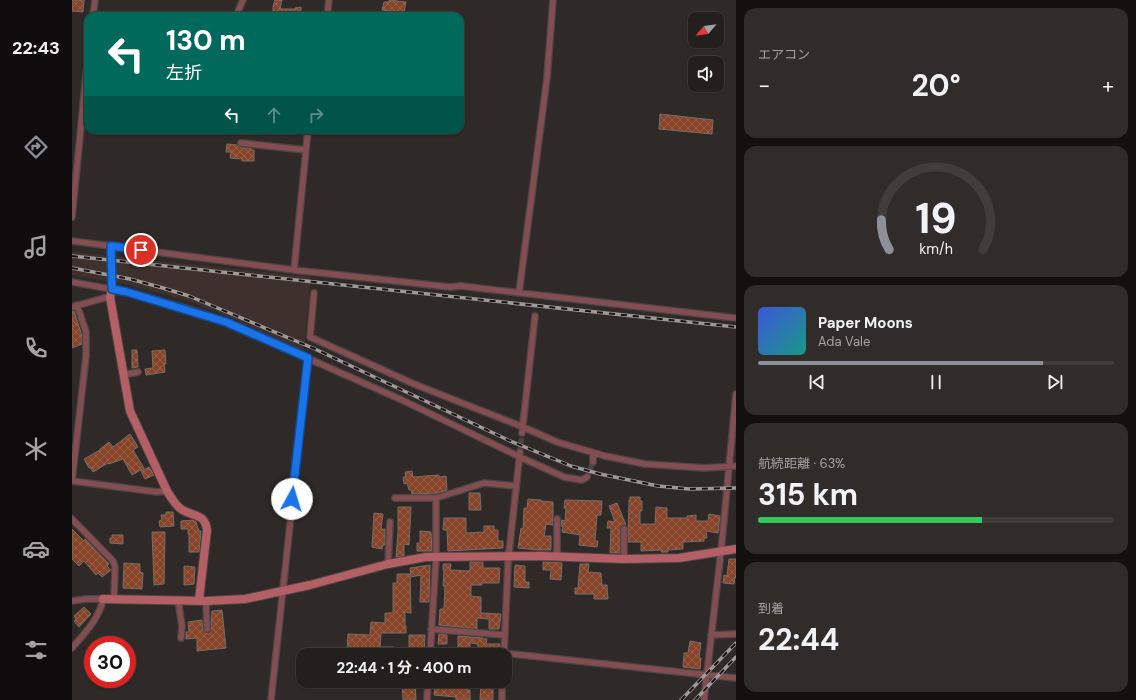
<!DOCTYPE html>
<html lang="ja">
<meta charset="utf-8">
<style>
body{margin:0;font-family:"DM Sans","Noto Sans JP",sans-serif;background:#2f2c2a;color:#f1f3f6;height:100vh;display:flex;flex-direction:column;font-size:15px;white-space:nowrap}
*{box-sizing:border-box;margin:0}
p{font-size:13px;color:#a3a2a4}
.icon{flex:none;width:22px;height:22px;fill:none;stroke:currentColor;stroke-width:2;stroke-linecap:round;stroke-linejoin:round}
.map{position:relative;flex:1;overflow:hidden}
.drawer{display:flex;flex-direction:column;gap:8px;padding:8px;background:#131110;width:400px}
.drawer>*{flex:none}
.top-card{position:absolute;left:12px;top:12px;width:380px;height:122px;border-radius:12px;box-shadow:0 1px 3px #0004,0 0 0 1px #403d3b;background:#00695c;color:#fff;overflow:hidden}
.needle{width:26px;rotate:242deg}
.buttons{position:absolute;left:616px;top:12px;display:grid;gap:8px}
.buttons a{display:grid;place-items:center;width:36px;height:36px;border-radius:8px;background:#231f1d;box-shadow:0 1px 3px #0004,0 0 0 1px #403d3b;font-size:20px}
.speed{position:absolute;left:12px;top:636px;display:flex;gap:8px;font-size:20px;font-weight:700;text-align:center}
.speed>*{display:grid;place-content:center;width:52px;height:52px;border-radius:50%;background:#231f1d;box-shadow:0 1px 3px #0004,0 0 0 1px #403d3b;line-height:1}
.speed .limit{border:6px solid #d22;background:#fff;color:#111}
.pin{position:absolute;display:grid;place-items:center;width:34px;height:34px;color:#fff;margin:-17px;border:2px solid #fff;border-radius:50%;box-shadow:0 1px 4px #0007}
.me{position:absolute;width:44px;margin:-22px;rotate:6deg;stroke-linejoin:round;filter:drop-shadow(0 0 3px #0008)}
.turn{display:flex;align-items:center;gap:14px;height:84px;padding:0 16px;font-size:18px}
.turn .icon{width:52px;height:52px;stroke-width:2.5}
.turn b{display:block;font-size:28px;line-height:34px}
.lanes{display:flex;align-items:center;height:38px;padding:0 16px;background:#0003;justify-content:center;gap:20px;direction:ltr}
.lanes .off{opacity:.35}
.big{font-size:30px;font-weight:700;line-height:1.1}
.drawer .card{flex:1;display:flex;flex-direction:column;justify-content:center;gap:6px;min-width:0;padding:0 14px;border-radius:12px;background:#2f2c2a}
.drawer .dial{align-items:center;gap:0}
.dial svg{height:104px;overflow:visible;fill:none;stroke:#403d3b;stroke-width:7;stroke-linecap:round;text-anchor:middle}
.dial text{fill:#f1f3f6;stroke:none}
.song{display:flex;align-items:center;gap:12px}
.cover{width:48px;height:48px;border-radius:6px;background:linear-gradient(135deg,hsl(230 70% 55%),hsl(170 70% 35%))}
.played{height:4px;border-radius:2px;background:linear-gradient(90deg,#8c9099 80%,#403d3b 80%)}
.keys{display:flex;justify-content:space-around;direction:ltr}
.heat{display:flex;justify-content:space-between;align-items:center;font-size:22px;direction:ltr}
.charge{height:6px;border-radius:3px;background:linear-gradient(90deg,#34c759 63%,#403d3b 0)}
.trip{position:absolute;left:224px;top:648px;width:216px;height:40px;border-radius:12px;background:#231f1d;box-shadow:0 1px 3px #0004,0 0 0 1px #403d3b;font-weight:700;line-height:40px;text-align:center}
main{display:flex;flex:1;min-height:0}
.menu{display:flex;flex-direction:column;width:72px;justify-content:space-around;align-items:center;background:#0e0c0c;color:#a3a2a4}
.menu .icon{width:28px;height:28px}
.menu .on{color:#8c9099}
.menu b{font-size:18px;color:#f1f3f6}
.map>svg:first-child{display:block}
.built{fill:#3e312d}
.building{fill:url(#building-cross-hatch);stroke:#756e6c}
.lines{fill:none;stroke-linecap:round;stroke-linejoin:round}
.street-tunnel{stroke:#494442;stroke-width:5.5;stroke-dasharray:5.5 3;stroke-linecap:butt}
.street-casing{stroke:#4b4543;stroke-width:8}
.secondary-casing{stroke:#4b4543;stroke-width:10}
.street{stroke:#834d51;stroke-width:5.5}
.secondary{stroke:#b35f65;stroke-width:8}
.rail-casing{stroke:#9f9a98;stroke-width:3.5}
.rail{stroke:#151211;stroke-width:2;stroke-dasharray:6;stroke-linecap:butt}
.route-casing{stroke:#114b97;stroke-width:10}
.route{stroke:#1a73e8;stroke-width:7}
</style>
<main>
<nav class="menu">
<b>22:43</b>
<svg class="icon on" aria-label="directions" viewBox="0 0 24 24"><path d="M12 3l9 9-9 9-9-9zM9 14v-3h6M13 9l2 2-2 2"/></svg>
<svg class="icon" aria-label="music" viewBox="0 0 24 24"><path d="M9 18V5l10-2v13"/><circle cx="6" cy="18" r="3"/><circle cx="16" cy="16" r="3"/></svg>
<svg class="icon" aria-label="phone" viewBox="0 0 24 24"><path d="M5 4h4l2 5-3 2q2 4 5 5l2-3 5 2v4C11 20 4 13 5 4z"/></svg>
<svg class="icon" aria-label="climate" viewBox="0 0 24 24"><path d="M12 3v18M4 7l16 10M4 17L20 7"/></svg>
<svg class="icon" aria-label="car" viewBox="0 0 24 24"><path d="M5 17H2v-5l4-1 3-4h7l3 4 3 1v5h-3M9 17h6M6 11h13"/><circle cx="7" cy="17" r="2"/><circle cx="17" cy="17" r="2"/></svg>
<svg class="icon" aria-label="filters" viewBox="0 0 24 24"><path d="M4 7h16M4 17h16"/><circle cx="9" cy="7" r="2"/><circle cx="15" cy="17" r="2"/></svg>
</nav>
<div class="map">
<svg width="664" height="700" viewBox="0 0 664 700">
<defs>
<pattern id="building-cross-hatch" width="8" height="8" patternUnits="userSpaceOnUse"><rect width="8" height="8" fill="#884429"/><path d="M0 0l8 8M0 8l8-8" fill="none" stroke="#985e47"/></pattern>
</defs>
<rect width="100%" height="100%" fill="#2f2927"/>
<!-- built -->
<path class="built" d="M0 252 239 277 232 351 149 314 114 300 56 285 0 275Z"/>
<!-- building -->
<path class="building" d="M0 0H12L11 12 0 11Z
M203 0H210L208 9H224L223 8 229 7V16H201V6Z
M317 0 334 2 332 13 310 10 312 2H317Z
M588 114 641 120 640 134 587 129Z
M155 144 165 145 170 148H179V150H182V161H170V159L158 158 159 152H154Z
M0 311H2L10 336V344L0 348Z
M60 350H65L66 367 60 368Z
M93 350 94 364H92L93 372 74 375 73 369 81 368 80 351Z
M58 434 66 447 61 450 72 468 60 475 51 459 37 464 36 463 21 472 19 468H17L12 459 28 450V449L37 442 41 447Z
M77 467 82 475 73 479 69 471Z
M340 471 341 477 367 475V477L374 476 375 490 366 493 340 494 339 490H337L335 483 332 484 331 477H334L333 472Z
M397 493H408L409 510H397Z
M558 497H568V501H570V511H568V524H583L584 507 595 508V518H615V516L624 515V521H636L637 514 648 516 646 533 634 531 635 538H632V541L611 542V549L596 550V552H589L590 550 569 551V542H556L557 500H558Z
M456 499 469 500V501L481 502V525L474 524 472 536H479V550H465L446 548 449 528 451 529 452 508H455Z
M493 500 530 501 529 515H525L523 541H526L525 547 507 545 508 535 490 532 491 526H489V520L493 521 494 508H492Z
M545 503 554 525 550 526 548 529V553H538L539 528H535L536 521 543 522 537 506Z
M326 507H339L337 545 332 544V556L324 557 326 532Z
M94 512H101L102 526 88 527 87 521 90 520 89 515H94Z
M302 513 311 514 309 529H313V545H311L310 549 300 547Z
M372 518H394V533L412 532V526H422V530H426V541H431V548L376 551 375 530H371Z
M121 520 124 522 127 531H129L127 552H117V534H116V529H109V521Z
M0 529 12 541 13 539 37 564 35 566 39 570 30 577 26 573 24 575 12 561 7 566 0 559Z
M348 531 359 532 360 551H345V543H348Z
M80 532H93L92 584 82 585Z
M40 535H51V544L38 543V538H40Z
M657 559H664V578L663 577 662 584 651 583 652 575 655 576Z
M398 562H411V568H428L427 583H410V585H399V596L409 597V613L429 614 427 629H417V619L405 618V629L367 625 368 609H372L373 586H371L372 570H371V564H379L378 570 398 571Z
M471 562 490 563 489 580 478 579 479 570H471Z
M52 563 68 564V572L71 573 70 589 51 588Z
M508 564H517L516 572 529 573 530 585H535L536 599H522V594H503V588H506Z
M358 565 357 602H348L349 575 339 577 338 568Z
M443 565 453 566V582H457V588L442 587Z
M112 566 123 567 122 584 112 585Z
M325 574H338L339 613 333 612V626H334V633H309L308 647H322V655H291L292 652 275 651 276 634 298 635 299 622 313 623V613H321V583H325Z
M12 607 19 614 7 627 2 621 4 619 2 616Z
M150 610 154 648 125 651V638L114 639V632H117L116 622 130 620 131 631 133 633H137L139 629 140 611Z
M367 634 375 635V644H366Z
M337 635H353L352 655H337Z
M386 636 411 638V639H415L414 644H428V655H406V644L398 643V654L386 655Z
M618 641 629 643 627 658H629L628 669 611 667 612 653H616Z
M285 681H309V687L285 686Z
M330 681H343L344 700H331Z
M384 681H396L395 690H398V700H384V697L362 695 363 686 383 688Z
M414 681H426V688H421V700H408L409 683H414Z"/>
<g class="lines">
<!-- street-tunnel -->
<path class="street-tunnel" d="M448 452 450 433
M515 477 521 462"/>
<defs>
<path id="street" d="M21 16 23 0
M164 16 171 0
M255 16 257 0
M169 143 234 150
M0 217 16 55
M0 241 222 270 378 287 389 286 664 318
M222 270 236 130
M0 282 55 292 117 309 154 322 330 400 448 457 492 477 510 480 515 477
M242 293 238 337 342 384 451 427 485 442 533 456 573 464 633 468 664 466
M447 293 475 78 481 0
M0 307 32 298 38 297
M51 375 66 372
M450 433 463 316
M521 453V462
M0 481 14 356V332L5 305
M0 481 85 492 95 491
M323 498H364L412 483 444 486
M0 519 41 561 43 567 42 599
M485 557V519
M552 559V529
M316 564 318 522
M106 600 110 626 109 638
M0 601 14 599H31C28 618 12 634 0 648
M134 601 135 629
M359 629 432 635
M639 635 664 634
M432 653 664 678
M358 655 364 558V498
M432 655 436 562 448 452
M199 700 236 358
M355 700 356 681
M430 700V681
M632 700 649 551 664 394"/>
<path id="secondary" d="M39 246 40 289 38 297 58 411 95 491C99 497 103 505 109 509 121 517 133 513 135 530L127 600
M31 599 134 601 173 599 238 585 316 564 354 557 469 556 552 559 607 558 664 549"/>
</defs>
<!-- street casing -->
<use href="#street" class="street-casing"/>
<!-- secondary casing -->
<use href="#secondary" class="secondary-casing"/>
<!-- street -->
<use href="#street" class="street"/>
<!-- secondary -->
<use href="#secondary" class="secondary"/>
<defs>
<path id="rail" d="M0 256 664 327
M0 268 58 279 91 288 117 296 243 349 436 440 499 466 528 474 586 486 617 489 664 488
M609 700 664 643
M623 700 664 657"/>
</defs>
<!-- rail casing -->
<use href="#rail" class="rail-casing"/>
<!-- rail -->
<use href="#rail" class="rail"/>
</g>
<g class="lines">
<defs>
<path id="route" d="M69 250 39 246 40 289 55 292 154 322 236 358 220 499"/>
</defs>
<!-- route casing -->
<use href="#route" class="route-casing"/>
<!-- route -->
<use href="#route" class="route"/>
</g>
</svg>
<div class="buttons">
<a><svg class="needle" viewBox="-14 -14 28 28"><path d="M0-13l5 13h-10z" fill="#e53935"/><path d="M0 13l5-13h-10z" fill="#a3a2a4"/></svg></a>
<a><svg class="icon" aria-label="sound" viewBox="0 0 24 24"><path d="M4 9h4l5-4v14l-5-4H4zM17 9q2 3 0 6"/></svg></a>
</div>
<div class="speed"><div class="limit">30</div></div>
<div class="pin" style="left:69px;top:250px;background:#d93025"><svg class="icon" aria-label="arrive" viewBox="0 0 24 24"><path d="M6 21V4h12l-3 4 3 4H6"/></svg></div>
<svg class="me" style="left:220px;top:499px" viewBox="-20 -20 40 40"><circle r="19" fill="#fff"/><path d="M0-13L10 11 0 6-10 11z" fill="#1a73e8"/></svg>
<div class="trip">22:44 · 1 分 · 400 m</div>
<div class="top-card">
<div class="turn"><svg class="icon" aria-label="left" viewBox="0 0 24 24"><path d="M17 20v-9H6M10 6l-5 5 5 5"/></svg><div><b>130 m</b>左折</div></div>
<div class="lanes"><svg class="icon" aria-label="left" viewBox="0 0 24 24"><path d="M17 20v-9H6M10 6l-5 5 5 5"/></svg><svg class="icon off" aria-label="ahead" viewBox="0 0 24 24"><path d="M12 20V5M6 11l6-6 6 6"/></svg><svg class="icon off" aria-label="right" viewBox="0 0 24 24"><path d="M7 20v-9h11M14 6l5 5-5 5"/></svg></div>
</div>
</div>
<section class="drawer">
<div class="card"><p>エアコン</p>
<div class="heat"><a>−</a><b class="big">20°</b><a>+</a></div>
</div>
<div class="card dial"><svg viewBox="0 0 100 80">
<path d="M14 69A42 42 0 1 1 86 69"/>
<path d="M14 69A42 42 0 0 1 8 46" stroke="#8c9099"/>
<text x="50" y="56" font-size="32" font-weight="700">19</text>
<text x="50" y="72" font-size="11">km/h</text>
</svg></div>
<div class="card">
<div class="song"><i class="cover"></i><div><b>Paper Moons</b><p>Ada Vale</p></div></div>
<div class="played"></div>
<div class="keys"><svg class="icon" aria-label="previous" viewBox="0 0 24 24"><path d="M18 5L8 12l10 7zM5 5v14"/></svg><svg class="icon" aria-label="pause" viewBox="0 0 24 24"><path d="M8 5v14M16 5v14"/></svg><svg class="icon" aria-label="next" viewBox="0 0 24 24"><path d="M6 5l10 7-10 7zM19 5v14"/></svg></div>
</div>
<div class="card"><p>航続距離 · 63%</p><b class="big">315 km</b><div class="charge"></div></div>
<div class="card"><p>到着</p><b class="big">22:44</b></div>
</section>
</main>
